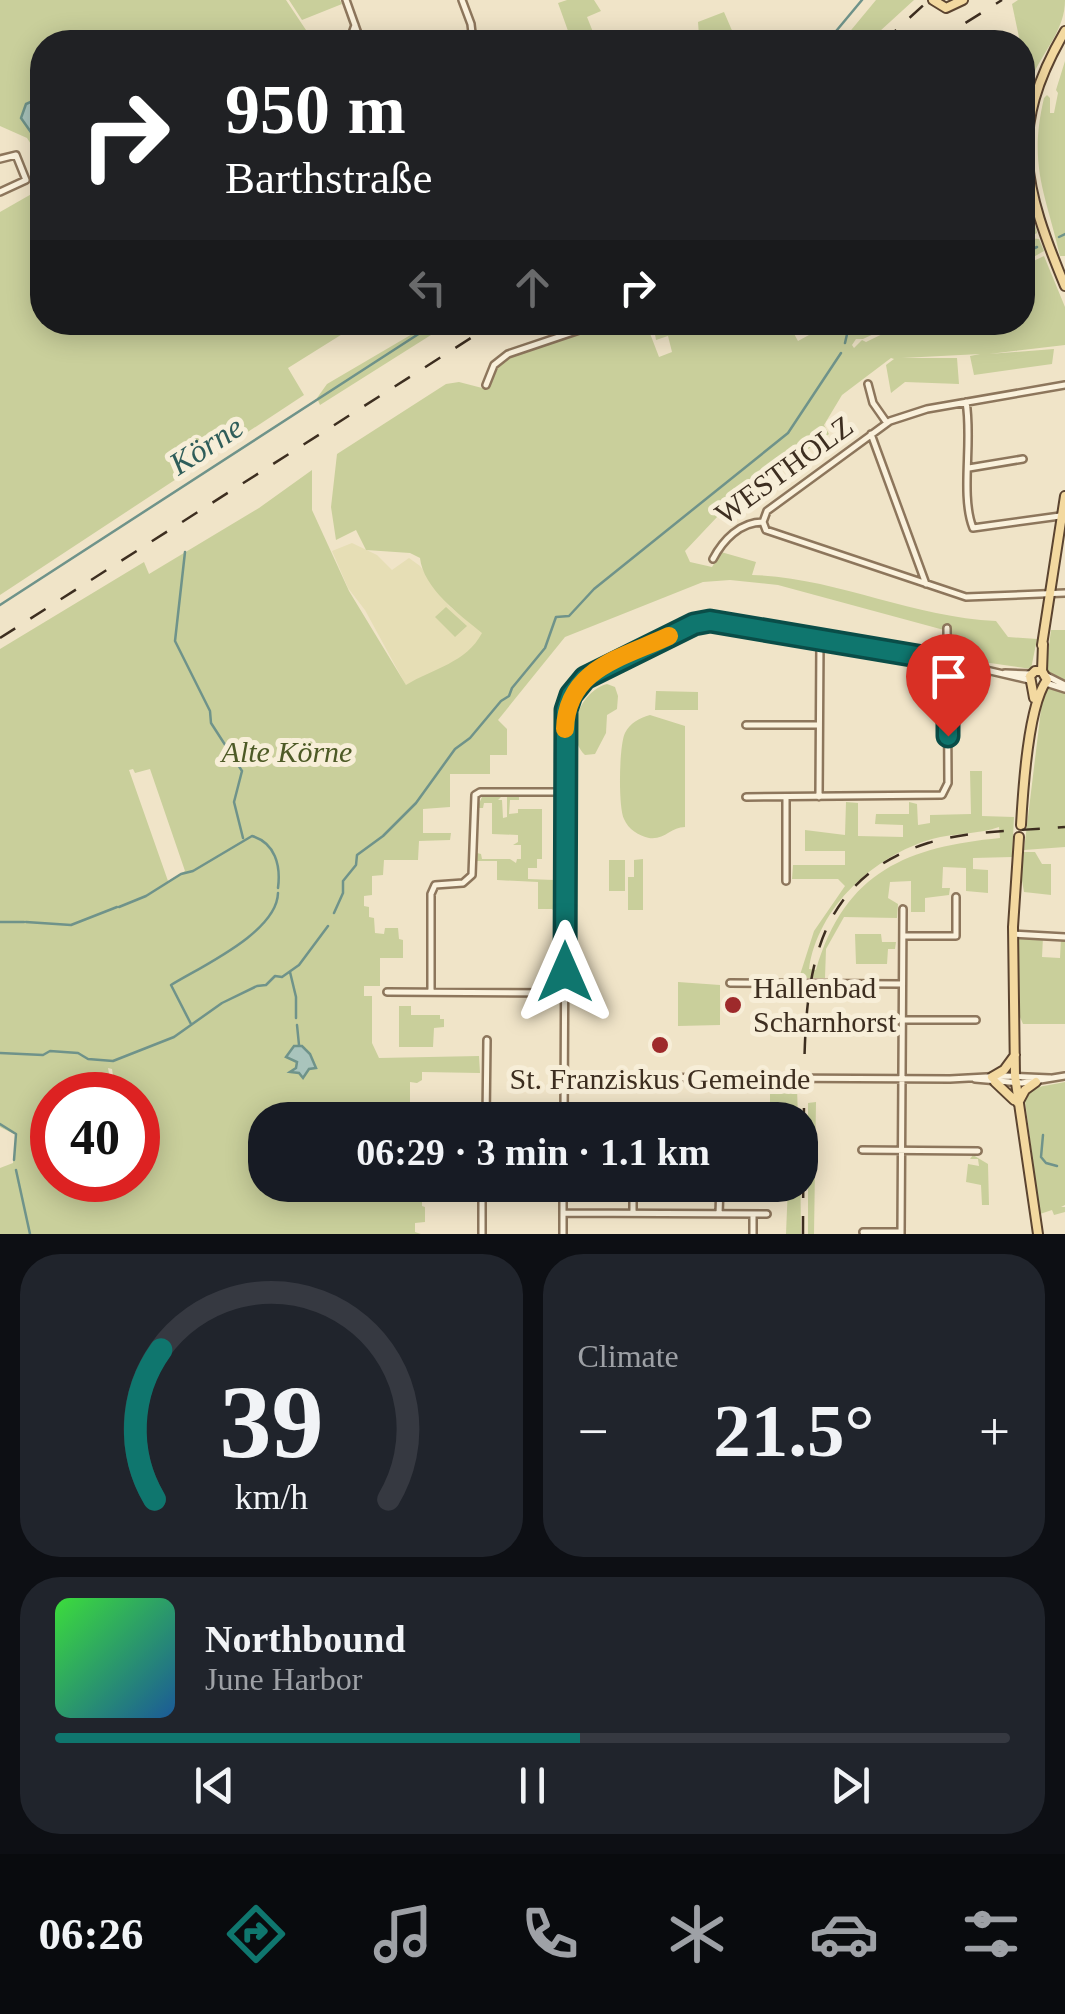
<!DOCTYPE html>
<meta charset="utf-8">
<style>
body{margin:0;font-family:"Times New Roman",serif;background:#20242c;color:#f1f3f6;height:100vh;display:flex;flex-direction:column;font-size:38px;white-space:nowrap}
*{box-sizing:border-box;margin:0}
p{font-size:32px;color:#9ea1a6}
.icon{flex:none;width:55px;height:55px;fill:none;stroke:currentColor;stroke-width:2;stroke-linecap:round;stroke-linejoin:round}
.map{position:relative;height:1234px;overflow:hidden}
.panel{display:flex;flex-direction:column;gap:20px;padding:20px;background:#0d0f14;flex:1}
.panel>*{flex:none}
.banner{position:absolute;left:30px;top:30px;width:1005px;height:305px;border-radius:40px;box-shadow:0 5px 25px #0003;background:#202124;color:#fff;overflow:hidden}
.speed{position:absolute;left:30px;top:1072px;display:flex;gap:20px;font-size:50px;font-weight:700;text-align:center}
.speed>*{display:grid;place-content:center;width:130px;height:130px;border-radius:50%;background:#171b24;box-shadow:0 5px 25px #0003;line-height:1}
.speed .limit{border:15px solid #d22;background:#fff;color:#111}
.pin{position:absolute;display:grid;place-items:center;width:85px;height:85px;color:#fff;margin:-102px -42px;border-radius:50% 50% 50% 0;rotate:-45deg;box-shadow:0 0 10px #0007}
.pin .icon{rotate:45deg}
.me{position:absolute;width:110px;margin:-55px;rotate:0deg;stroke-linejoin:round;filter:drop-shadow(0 0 8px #0008)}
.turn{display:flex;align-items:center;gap:35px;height:210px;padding:0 30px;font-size:45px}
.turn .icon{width:130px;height:130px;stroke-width:2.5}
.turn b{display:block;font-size:70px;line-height:85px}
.lanes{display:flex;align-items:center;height:95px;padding:0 30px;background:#0003;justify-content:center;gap:50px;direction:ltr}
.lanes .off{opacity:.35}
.big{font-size:75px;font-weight:600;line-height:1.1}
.panel .card{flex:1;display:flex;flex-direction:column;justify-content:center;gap:15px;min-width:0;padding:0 35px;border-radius:40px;background:#20242c}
.panel .dial{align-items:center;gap:0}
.dial svg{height:260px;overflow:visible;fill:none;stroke:#363941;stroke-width:7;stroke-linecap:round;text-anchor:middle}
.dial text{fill:#f1f3f6;stroke:none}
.song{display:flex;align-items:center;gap:30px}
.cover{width:120px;height:120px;border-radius:15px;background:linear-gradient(135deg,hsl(120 70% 55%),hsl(210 70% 35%))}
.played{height:10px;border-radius:5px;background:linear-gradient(90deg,#0f766e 55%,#363941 55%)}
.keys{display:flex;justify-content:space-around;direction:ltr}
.heat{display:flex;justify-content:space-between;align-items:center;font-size:55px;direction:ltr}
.panel .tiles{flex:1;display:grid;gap:20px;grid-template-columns:1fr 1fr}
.card:last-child{grid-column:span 2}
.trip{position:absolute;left:248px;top:1102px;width:570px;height:100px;border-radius:40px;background:#171b24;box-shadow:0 5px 25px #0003;font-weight:600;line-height:100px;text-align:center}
.dock{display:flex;height:160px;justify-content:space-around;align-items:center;background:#090b0e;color:#9ea1a6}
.dock .icon{width:70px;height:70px}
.dock .active{color:#0f766e}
.dock b{font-size:45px;color:#f1f3f6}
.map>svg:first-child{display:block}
.farmland{fill:#e6deb5}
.green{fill:#c9cf9b;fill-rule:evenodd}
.water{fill:#a9c4bc;stroke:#6f938a;stroke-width:2.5}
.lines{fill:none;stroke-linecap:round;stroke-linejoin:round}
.stream{stroke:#6f938a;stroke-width:2.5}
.minor-casing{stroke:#8d765c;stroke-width:10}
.major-casing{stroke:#5b4430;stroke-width:12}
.minor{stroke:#faf1dc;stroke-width:5}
.major{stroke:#f3d9a0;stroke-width:8}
.rail{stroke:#3d2e20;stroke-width:2.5;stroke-dasharray:18 18;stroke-linecap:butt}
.route-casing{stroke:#0a4d48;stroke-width:25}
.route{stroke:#0f766e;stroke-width:18}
.slow{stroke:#f59e0b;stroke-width:18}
.poi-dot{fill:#9e2a2b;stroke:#f7eed8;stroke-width:4}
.labels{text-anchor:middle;stroke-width:10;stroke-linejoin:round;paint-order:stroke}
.street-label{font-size:30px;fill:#3d2e20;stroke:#f7eed8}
.park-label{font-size:30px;font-style:italic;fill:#4d5a26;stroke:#f7eed8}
.poi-label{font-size:30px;fill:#3d2e20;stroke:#f7eed8;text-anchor:start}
.water-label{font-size:32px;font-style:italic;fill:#2f5d5a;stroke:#f7eed8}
</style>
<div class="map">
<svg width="1065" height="1234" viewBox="0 0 1065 1234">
<rect width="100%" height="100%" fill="#f0e4c8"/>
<!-- farmland -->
<path class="farmland" d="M352 543 377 555 392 570 409 558 420 566 449 606 483 633 475 647 451 670 409 691 365 610 348 588 332 551Z"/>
<!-- green -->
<path class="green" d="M0 0H286L314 42H42V161L27 138 0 126Z
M289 0H340L342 4 302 20Z
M567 0H594L601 11 587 17 597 42H572L558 3Z
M876 0H914L868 42H855L847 35Z
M1018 0H1065C1065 29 1045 49 1033 75 1025 93 1023 112 1023 132L1022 42H1020L1012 4Z
M724 12 737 42H686L699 36 698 22Z
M1065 61V256H1060C1046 194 1028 166 1044 98L1047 95 1050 98V113H1054L1058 93 1056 90Z
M1023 144 1025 184 1037 233 1028 238 1039 239 1044 251 1023 263Z
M42 188V322L360 323 288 368 304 395 0 595V212Z
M1044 256 1065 307V345L989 354 1054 349 1052 364 974 375 970 356 980 354 902 358H957L959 384 905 382 891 393 886 365 894 359 891 358 842 395 824 425 829 434 785 466 762 490 718 516 685 551 690 562 712 567 721 552 756 562 752 575C834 577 911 617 996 621L1008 637 1037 639 1031 669 955 658 951 655V624L944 630 778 585 730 580 703 582 565 637 498 720 507 729V755H490V774H450V807L423 809V833H451L450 840 419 841 418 860H384L383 875 372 876V895L364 896V906L369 907V917L374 918 375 933 384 934 385 928H398L399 939 403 940V958H380V986H364V996H372V1043L379 1058 479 1056 480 1073 422 1072V1080L417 1083 410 1082V1120H265V1185H418L417 1195H422V1206L425 1207V1222L415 1223V1232L421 1234H0V1168L13 1163 16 1135 0 1127V649L144 562 149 574 259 508 312 470V510L349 591 406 685C434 668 466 663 482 633 460 615 423 588 420 558L410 553 366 550 356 530 336 540 331 507 337 454 446 384 459 382 486 389 494 367 506 356 610 323H646L659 357 672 352 668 336 656 340 653 323H788L798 341 831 323H897L863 339H856L852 345 854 348 862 340 866 342 905 323 1022 322 1023 266ZM133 769 135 773 150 769 185 871 168 881 129 770ZM108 1068 112 1069 116 1095H138V1180H52V1095H113Z
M431 323H450L320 405 317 398 327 384Z
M446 607 467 626 455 637 435 617Z
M1051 630H1065V847L1024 850 1043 693 1052 675 1046 669Z
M607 684 615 687 618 696 617 709 607 715 606 733 595 754 585 755C563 734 580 691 607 684Z
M656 691 698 692V710H655Z
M650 715 685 726V827C671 827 665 840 649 838 639 836 628 829 624 819 618 807 619 745 625 733 630 723 639 718 650 715Z
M970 771H982V816L1014 817 1012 857 973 858V869L988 870V893L966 891V868L943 867 942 888H950L949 895 925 898V912H911V881L890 882 888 898 898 904 897 918 844 917 826 949 825 978H799L814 931 845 886 838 879H792L793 865H845V851H805V830L845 835 846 802 858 803V836L903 837V825L875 824 876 814H909V802L917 804 918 825 930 823V815L971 814ZM999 827 1000 838C909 847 845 870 816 970L809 969C818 907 874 856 932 839 954 833 981 834 999 827Z
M501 797 498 800H502L503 818 507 817V797H519V800H510L509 814 518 813V809H542V859H537V868H528V879L554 880 553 874H556V913L552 909H538V882L497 880V861H477V853L481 854 482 859H510L516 863 517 859H521V845H513L518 842V835L492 834V803H484L483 808H477L482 797Z
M1024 852H1035L1042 864H1051V895L1024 892 1021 875Z
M643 859V910H628V877H634V860Z
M609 860H625V891H609Z
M855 934H881L882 942H896L895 949H888L887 964H856Z
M1018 936 1043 937 1042 957 1060 958 1061 938 1065 939V1024H1023L1020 1017Z
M678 982 720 985V1025L678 1026Z
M399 1006H411V1015H440V1019H444V1027L434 1028 433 1047H399Z
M1065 1082V1205L1061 1207H1065V1212L1054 1215 1052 1210 1040 1214 1025 1101 1033 1088Z
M770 1085 797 1087 798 1120H770Z
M816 1102 814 1234H808V1103Z
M800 1142 801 1234H786L788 1185H800Z
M973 1155 988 1164 989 1205H982L981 1185 966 1182 968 1164 979 1166 978 1159H970Z
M439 1185H529L530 1191 481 1190 479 1196H473L472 1191H454L453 1199H441Z"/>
<!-- water -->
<path class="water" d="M42 97V148L21 118 26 104Z
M294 1046H302L310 1054 316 1068 309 1069 303 1078 299 1073 290 1072 296 1068 297 1062 286 1057Z"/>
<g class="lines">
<!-- stream -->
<path class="stream" d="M827 42 862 0
M1059 237 1065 234
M1022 254 1037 247
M845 322C854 337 867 328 879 322
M845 343 848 330
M185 552 175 641 210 711 211 723 242 771 234 802 243 838
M0 605 437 322
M119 907 146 896 181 874 193 871 252 836C275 843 281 865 278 888
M334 913 343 893V881L356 865 357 855 383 836 416 803 455 749 470 738 501 701 509 696 512 688 545 648 556 617 569 616 594 589 788 433 841 353
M0 922H24
M26 922 71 925 117 907
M290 972 296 997V1018
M191 1024 171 985C202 966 277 932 278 893
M297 1025 299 1045
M0 1053 43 1055 50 1051 78 1053 88 1059 113 1061 174 1037 222 1003 257 986 266 985 275 976 282 977 299 965 328 926
M0 1124 16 1134 14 1160
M1043 1135 1041 1157 1046 1163 1057 1166
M16 1170 30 1234"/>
<defs>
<path id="minor" d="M346 0 361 42
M462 0 471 24 473 42
M349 42 355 25
M0 159 16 155 26 180 0 192
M868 384 873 403 887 423
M486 385 494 365 508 354 603 322
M966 402C973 441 960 495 973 528L1060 516
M871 434 926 584
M969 468 1023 459
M763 522 767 511 890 421 927 409 1065 385
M763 522 766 530 966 597 1065 593
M713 559C723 540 740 522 763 522
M1005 673 1031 674
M1047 676 1065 685
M1046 683 1065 689
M746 725H818
M746 797 942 795 948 783 947 628
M819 797 820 640
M786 881V797
M1013 934 1065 937
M903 936H956V897
M730 983 902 984
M387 992 564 993
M431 992V894L435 885 463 883 472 875 475 795 480 792H566
M902 1020H976
M566 1077 950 1079 1005 1076 1050 1078
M975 1079 1022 1083 1065 1076
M486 1120 487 1040
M564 1120 566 710 571 695 585 677 694 624 709 621 956 663 1029 680
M862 1150 978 1151
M633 1185V1213
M563 1213 767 1214
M719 1214 720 1185
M863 1232H900
M482 1234V1198
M563 1234V1185
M753 1234V1214
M901 1234 903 909"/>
<path id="major" d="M933 0 946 8 963 0
M1065 31C1007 130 1024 187 1065 286
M1042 645 1065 496
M1034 698 1030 676 1035 671H1042
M1021 825C1023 790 1028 705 1047 680L1042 671 1043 644
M1019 837 1013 927 1015 1076 1038 1234
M992 1077 1004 1070 1015 1055
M995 1082 1014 1100
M1018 1103 1025 1090 1036 1082"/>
</defs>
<!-- minor casing -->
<use href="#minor" class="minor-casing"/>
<!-- major casing -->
<use href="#major" class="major-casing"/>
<!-- minor -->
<use href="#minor" class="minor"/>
<!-- major -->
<use href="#major" class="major"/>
<!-- rail -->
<path class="rail" d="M883 42 929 0
M935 42 1002 0
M0 638 496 322
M803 1234C803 1185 804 1137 804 1088 805 983 809 881 928 843 971 830 1020 831 1065 827"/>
</g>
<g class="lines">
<defs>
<path id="route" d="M565 972 566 710 571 695 585 678 694 624 710 621 941 660 948 662V736"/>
</defs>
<!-- route casing -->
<use href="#route" class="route-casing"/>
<!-- route -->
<use href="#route" class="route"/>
<!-- slow -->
<path class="slow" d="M565 729C567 668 622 658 669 636"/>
</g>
<!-- markers -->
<g class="poi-dot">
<circle cx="733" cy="1005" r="10"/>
<circle cx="660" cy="1045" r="10"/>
</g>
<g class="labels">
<!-- street labels -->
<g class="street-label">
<text transform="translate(784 470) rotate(-36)" y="10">WESTHOLZ</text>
</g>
<!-- park labels -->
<g class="park-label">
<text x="287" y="762">Alte Körne</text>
</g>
<!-- poi labels -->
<g class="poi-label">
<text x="753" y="998">Hallenbad<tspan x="753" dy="34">Scharnhorst</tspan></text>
<text x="660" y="1089" text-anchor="middle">St. Franziskus Gemeinde</text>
</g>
<!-- water labels -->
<g class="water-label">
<text transform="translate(206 445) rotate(-33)" y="11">Körne</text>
</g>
</g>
</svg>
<div class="speed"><div class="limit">40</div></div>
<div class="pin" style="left:948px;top:736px;background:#d93025"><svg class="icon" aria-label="arrive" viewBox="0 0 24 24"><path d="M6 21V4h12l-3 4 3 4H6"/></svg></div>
<svg class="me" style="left:565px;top:972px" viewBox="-20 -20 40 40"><path d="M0-17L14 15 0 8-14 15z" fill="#0f766e" stroke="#fff" stroke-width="4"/></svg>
<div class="trip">06:29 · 3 min · 1.1 km</div>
<div class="banner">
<div class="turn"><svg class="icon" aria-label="right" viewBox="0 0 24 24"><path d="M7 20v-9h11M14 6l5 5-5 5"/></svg><div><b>950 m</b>Barthstraße</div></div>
<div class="lanes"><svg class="icon off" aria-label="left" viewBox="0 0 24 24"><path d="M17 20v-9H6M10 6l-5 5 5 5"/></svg><svg class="icon off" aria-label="ahead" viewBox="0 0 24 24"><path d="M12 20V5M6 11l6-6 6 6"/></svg><svg class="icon" aria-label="right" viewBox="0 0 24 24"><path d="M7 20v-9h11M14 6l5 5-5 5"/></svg></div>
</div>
</div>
<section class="panel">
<div class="tiles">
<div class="card dial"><svg viewBox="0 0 100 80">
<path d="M14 69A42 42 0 1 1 86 69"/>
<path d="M14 69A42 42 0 0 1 16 23" stroke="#0f766e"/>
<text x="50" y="56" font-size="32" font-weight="700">39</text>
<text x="50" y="72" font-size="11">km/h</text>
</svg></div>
<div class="card"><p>Climate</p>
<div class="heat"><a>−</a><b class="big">21.5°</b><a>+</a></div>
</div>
<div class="card">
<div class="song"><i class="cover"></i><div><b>Northbound</b><p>June Harbor</p></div></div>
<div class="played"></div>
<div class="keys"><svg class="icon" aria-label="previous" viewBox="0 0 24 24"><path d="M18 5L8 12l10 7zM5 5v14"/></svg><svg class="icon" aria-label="pause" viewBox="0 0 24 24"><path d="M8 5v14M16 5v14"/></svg><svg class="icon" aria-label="next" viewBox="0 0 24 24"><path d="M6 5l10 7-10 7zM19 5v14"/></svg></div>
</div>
</div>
</section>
<nav class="dock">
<b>06:26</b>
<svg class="icon active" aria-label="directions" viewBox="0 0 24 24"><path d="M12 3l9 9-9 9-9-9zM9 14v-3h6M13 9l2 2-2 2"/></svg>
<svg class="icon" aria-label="music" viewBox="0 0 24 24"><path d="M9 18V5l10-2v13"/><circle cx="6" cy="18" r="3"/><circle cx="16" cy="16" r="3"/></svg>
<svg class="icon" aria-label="phone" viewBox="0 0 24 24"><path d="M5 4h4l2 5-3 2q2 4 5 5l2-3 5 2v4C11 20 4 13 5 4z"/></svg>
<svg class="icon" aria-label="climate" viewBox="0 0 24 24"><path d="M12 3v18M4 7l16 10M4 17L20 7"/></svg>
<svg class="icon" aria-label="car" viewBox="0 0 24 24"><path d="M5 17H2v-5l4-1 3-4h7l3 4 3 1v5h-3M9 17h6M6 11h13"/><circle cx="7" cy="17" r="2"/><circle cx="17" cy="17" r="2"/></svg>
<svg class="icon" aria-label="filters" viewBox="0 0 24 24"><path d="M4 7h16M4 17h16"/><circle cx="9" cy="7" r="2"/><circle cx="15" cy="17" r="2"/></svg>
</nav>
